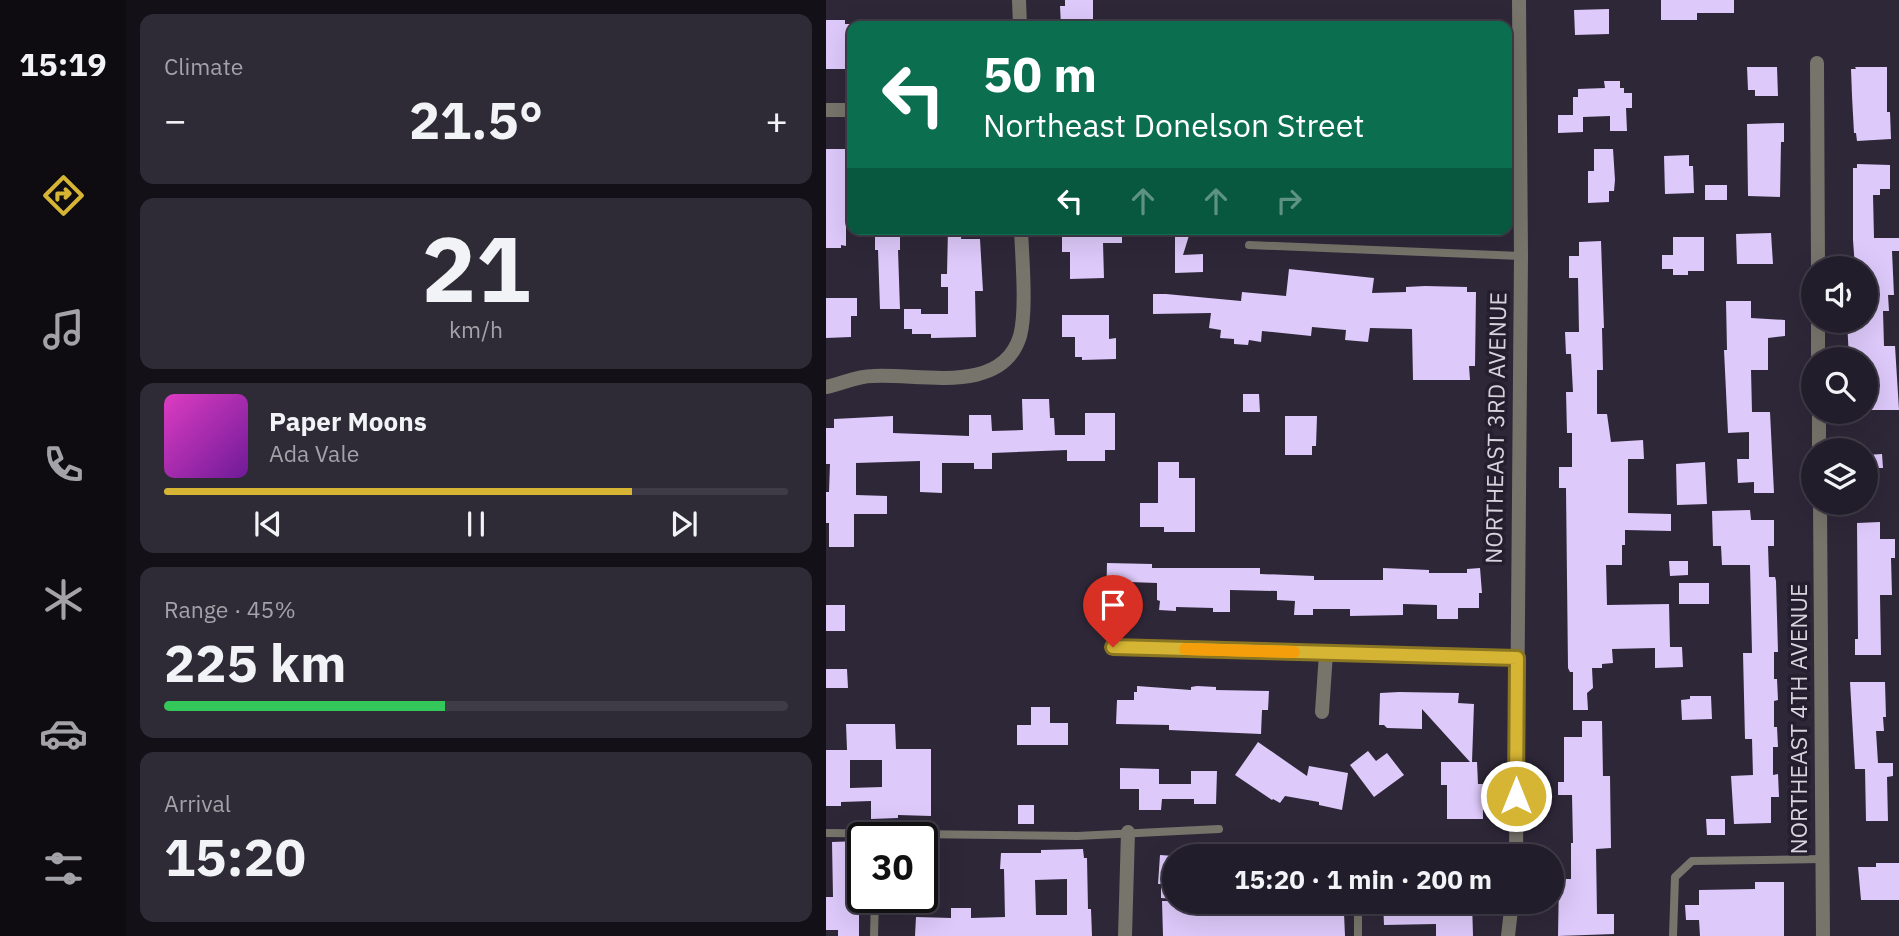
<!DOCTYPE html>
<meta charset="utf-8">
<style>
body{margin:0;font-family:"IBM Plex Sans",sans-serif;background:#2e2a36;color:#f1f3f6;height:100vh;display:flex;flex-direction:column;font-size:26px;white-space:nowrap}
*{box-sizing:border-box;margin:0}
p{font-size:23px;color:#a2a2a8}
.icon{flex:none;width:38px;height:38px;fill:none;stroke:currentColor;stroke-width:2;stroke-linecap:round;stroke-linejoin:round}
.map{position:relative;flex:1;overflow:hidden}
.details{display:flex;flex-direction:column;gap:14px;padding:14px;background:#131017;width:700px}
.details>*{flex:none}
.top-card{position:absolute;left:21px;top:21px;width:665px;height:214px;border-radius:14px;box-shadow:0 7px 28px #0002,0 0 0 2px #3f3b47;background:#0b6e4f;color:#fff;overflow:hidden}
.buttons{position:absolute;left:975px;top:256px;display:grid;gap:14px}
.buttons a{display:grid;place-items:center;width:77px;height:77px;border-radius:50%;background:#221d2a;box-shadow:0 7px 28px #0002,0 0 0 2px #3f3b47;font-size:35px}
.speed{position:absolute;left:21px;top:822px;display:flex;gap:14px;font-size:35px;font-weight:700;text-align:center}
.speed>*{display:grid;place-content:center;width:91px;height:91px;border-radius:50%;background:#221d2a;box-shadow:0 7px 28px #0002,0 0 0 2px #3f3b47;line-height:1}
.speed .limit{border:4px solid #111;border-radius:10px;background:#fff;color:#111}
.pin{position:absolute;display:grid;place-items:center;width:60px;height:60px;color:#fff;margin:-72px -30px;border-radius:50% 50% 50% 0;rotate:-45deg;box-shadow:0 0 7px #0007}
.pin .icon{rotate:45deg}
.me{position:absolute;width:77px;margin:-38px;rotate:0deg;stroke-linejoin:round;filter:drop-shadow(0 0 5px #0008)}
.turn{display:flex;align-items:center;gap:24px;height:147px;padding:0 21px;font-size:32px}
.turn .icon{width:91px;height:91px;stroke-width:2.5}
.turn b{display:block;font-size:49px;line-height:60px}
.lanes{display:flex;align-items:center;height:66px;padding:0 21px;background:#0003;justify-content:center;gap:35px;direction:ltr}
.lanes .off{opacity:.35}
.big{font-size:52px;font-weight:800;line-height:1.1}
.details .tile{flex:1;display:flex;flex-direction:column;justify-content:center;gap:10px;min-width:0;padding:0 24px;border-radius:14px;background:#2e2a36}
.details .dial{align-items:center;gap:0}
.dial b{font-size:91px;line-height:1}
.song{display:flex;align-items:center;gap:21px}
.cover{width:84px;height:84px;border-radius:10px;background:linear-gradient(135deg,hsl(310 70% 55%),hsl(280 70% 35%))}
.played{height:7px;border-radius:4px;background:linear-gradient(90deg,#d6b534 75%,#3f3b47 75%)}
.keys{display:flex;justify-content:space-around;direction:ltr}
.heat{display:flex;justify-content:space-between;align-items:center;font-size:38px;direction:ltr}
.charge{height:10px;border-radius:5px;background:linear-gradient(90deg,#34c759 45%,#3f3b47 0)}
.trip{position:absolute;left:336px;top:844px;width:402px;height:70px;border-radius:35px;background:#221d2a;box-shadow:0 7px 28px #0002,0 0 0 2px #3f3b47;font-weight:800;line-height:70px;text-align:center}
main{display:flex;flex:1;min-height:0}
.dock{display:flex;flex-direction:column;width:126px;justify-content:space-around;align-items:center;background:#0e0c11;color:#a2a2a8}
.dock .icon{width:49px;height:49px}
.dock .selected{color:#d6b534}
.dock b{font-size:32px;color:#f1f3f6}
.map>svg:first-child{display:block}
.building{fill:#ddc9fa;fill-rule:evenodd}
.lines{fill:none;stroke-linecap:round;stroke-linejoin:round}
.service{stroke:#77746b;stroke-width:8}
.minor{stroke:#77746b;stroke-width:14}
.route-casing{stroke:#8b7622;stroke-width:18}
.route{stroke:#d6b534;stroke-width:12}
.slow{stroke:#f59e0b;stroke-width:12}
.labels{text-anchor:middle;stroke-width:7;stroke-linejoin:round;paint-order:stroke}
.street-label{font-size:23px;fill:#d7d3dd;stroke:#241e2e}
</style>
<main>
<nav class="dock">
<b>15:19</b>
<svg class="icon selected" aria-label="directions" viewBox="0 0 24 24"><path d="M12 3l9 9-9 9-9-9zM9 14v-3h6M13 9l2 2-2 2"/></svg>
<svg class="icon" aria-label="music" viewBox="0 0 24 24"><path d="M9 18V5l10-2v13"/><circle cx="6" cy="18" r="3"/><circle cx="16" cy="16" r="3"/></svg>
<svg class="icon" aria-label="phone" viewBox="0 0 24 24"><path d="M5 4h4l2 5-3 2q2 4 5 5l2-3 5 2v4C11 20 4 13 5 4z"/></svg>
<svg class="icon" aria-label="climate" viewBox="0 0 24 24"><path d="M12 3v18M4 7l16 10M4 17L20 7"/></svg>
<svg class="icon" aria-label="car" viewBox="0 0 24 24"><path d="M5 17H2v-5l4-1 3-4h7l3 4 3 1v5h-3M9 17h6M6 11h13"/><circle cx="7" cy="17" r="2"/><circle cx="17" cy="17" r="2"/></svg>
<svg class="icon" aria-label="filters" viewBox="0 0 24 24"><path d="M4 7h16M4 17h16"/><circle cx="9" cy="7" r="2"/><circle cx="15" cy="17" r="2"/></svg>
</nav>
<section class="details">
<div class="tile"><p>Climate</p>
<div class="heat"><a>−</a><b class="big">21.5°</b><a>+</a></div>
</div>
<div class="tile dial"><b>21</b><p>km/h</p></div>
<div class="tile">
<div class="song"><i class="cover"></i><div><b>Paper Moons</b><p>Ada Vale</p></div></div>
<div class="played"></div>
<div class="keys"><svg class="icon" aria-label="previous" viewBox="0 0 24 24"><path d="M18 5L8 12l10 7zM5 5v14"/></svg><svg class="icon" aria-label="pause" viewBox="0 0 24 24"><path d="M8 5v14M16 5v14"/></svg><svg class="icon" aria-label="next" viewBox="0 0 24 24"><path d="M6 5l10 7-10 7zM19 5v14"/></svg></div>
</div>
<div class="tile"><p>Range · 45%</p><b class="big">225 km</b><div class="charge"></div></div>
<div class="tile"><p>Arrival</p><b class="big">15:20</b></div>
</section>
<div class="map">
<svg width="1073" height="936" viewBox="0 0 1073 936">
<rect width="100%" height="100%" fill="#2e2738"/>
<!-- building -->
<path class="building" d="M239 0H267V26H235L234 6H239Z
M835 0H908V13H871V20H835Z
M783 9V34L749 35 748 10Z
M0 20H19V24H26V69H0Z
M921 67H951L952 96H929V90H922Z
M1029 67H1061V112H1064L1065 139 1031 141 1030 133H1028L1026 96 1025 69H1030Z
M778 81H794V88H798V93H806V108H800L801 131H784V116L757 117V132L732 133V115H747V97H752V89L779 88Z
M958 123V142H955L954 197 922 196 921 124Z
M0 149H26V204H20V246L15 245V248H0Z
M768 149H787L789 180 788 191H783V202L762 203V171H768Z
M863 155V166H867L868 193 839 194 838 156Z
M1031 164 1064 165V189H1054V195H1047L1048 238H1073V251H1066L1068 295H1062L1063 311H1057L1058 346H1069L1073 410H1040V359H1023L1021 320H1040V268H1029L1027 240V168H1031Z
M879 185H901V200H879Z
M49 229H74V250H72L74 309H54L52 250H49Z
M122 229H136L135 239H154L157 291H149L150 337 105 338V334H86V329H78V309H95V314H122V287H115V274H121Z
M296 229V243H277L278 278 244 279V252H236V231Z
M349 229H365L357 255 377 254V272L349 273Z
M945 233 947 264H911L910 234Z
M847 237H878V271H862V275H847V269H836V255H847Z
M775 241 778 328H776L777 370H771V414H781L785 442 817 440 818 459H802V513L845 514V531L799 530V545H796V565H780L781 605 843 604 844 647H856L857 667 829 668V648L786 649 787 663 776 664V668H766L767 688 761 693 762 710H747V672H744L742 668 740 488H733V467H746V433H741L740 392H747L745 354H740L739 332H753L752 278H743V256H753V242Z
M463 269 548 278 546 293 580 292V287L599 286 641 287V292H650L649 366H643L644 380H587L586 329 544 328 542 342 519 340 520 330 486 327 485 336 436 331 435 342 423 340 422 345 408 344V339L394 338 395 330 383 328 385 313 327 314V294H340L415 301 416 292 460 296Z
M0 298H31V316H25V337L0 338Z
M900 301H925V318L959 320V336L942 338V370H925L926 412H944L948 493H928V482L912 483 911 459H923V432L902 433 898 350H901Z
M236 315H283V339L290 338V359L256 360V357H249V337H236Z
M417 394H433L434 412H417Z
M196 399H223L224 418H228L229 435H259V413H289V450H279V461H241V450L166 453V469H148V463H116V493L94 492V461L30 463V495L61 496V514H28V547H3V523H0V492H3L4 464H0V428H8V419L67 416V433L143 436V415H165L166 431 197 430Z
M459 416H491L490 446H486V455H459Z
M1056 454 1057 468H1040V455Z
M332 462H353V478H369V532H338V527H314V503H332Z
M879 462 881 504 851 505 850 464Z
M924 510 925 520H948V546H942L943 577H949L950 581 952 652H948V679H951L952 700 948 701V727H951L952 747H947V775L952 774 953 797H945V823L908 824 905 776 927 775 926 739H919L917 653H926L924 565H896L895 546H887L886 511Z
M1054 522V539H1069V558H1065L1066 595H1054L1055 655H1029V639H1032L1031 523Z
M843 561H862V575L844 576Z
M281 563 326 564V568H434V574L488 576V580H557V568L603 570V573H641V569L654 568 656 593H653V608H632V619H611V605L577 604V615L524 616V609H487V615H468L469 601 451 600V591L404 590V612H387V608L350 607V611L333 610 334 601 331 600V583L303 582 302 611 280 610Z
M853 583H883V604H853Z
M0 605H19V631H0Z
M0 669H21L22 688H0Z
M1024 682H1059L1060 717H1057L1058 731H1050L1052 763H1067V776L1061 777 1062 821H1040L1039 769H1029Z
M311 686 365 690V687L371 686 390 687V690L443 691 442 710H436L435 734 343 730V725L290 724 291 700H308V692H311Z
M573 692 633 693 632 703 648 704 646 762H651L652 784H657V819H621V785H615V762H644L596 709V729L561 728 558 725H553L554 693Z
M864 696H885L886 719 856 720 855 700 864 699Z
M205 707H224V723H242V745H191V725H205Z
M756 721H776L777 776H784L785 848 770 849 771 914H788V934L732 936 733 879H745V843H747L746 795H732V782H738V737H756Z
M20 724H69L70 749H105V816L72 815V818L45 819V801L15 802V806H0V750H21ZM24 760H56V787L24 788Z
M432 742 481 776 483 766 522 773 516 810 493 805V802L459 796 454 803 447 799 446 800 409 775Z
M542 751 550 761 561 753 578 775 548 797 524 765Z
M294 768 333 769V784H365V771H391L390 804H368V799H336L335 810H313V789H294Z
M192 805H208V824H192Z
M880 819H899V835H881Z
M33 841V936H12V930H0V897H7L6 842Z
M257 849 258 858H261L262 909H265L266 936H89L90 917 125 918V908H145V918L179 917 178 869H174L175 853H215V850ZM241 879V915H210L209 880Z
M334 855 348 856V899L335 898V884H332Z
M1050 863H1073V900H1035L1032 867H1050Z
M929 882H958V936H874L873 920H860L859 905H873V890L929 889Z
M336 901H376V911H413L415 910 414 901 484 904 483 909H510V913H518L519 936H337Z
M557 901H646L647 936H610V924L558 925Z"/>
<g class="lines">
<!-- service -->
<path class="service" d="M423 245 695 256
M0 833 251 836 393 829
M48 936 49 898
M532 936V901
M847 936 849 877 866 861 996 859"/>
<!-- minor -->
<path class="minor" d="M193 0 194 26
M991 63 992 268
M0 110H26
M992 320V359
M0 387C16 384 30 376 47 376 94 373 176 396 194 336 201 311 196 257 195 229
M993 411V450
M994 502 997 936
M287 647 691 658
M496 712 500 653
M690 856 695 256 693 0
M299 936 302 832
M682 936 686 901"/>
</g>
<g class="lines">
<defs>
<path id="route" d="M287 647 691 658 690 796"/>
</defs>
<!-- route casing -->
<use href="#route" class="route-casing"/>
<!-- route -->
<use href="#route" class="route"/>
<!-- slow -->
<path class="slow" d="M359 649 468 652"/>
</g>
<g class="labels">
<!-- street labels -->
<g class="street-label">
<text transform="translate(670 428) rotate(-89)" y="8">NORTHEAST 3RD AVENUE</text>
<text transform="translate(973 719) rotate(-90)" y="8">NORTHEAST 4TH AVENUE</text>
</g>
</g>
</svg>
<div class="buttons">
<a><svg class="icon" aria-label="sound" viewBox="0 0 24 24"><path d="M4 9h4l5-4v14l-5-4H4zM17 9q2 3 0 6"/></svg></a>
<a><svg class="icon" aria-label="search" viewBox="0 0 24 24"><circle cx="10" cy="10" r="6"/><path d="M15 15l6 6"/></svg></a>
<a><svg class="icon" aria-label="layers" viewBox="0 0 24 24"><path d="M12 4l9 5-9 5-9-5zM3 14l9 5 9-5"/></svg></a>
</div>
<div class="speed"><div class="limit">30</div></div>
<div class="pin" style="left:287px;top:647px;background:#d93025"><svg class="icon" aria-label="arrive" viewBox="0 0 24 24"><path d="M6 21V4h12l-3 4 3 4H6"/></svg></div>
<svg class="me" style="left:690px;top:796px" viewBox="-20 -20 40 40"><circle r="17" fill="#d6b534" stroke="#fff" stroke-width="3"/><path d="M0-11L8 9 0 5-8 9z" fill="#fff"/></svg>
<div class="trip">15:20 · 1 min · 200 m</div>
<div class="top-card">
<div class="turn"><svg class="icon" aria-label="left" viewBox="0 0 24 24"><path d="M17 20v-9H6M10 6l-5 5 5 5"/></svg><div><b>50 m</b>Northeast Donelson Street</div></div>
<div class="lanes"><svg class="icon" aria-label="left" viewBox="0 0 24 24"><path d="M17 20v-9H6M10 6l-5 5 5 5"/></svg><svg class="icon off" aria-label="ahead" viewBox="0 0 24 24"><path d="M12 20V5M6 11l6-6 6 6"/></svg><svg class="icon off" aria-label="ahead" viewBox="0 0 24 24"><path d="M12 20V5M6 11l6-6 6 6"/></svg><svg class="icon off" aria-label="right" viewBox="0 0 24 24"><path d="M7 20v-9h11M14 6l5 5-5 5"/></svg></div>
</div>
</div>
</main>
